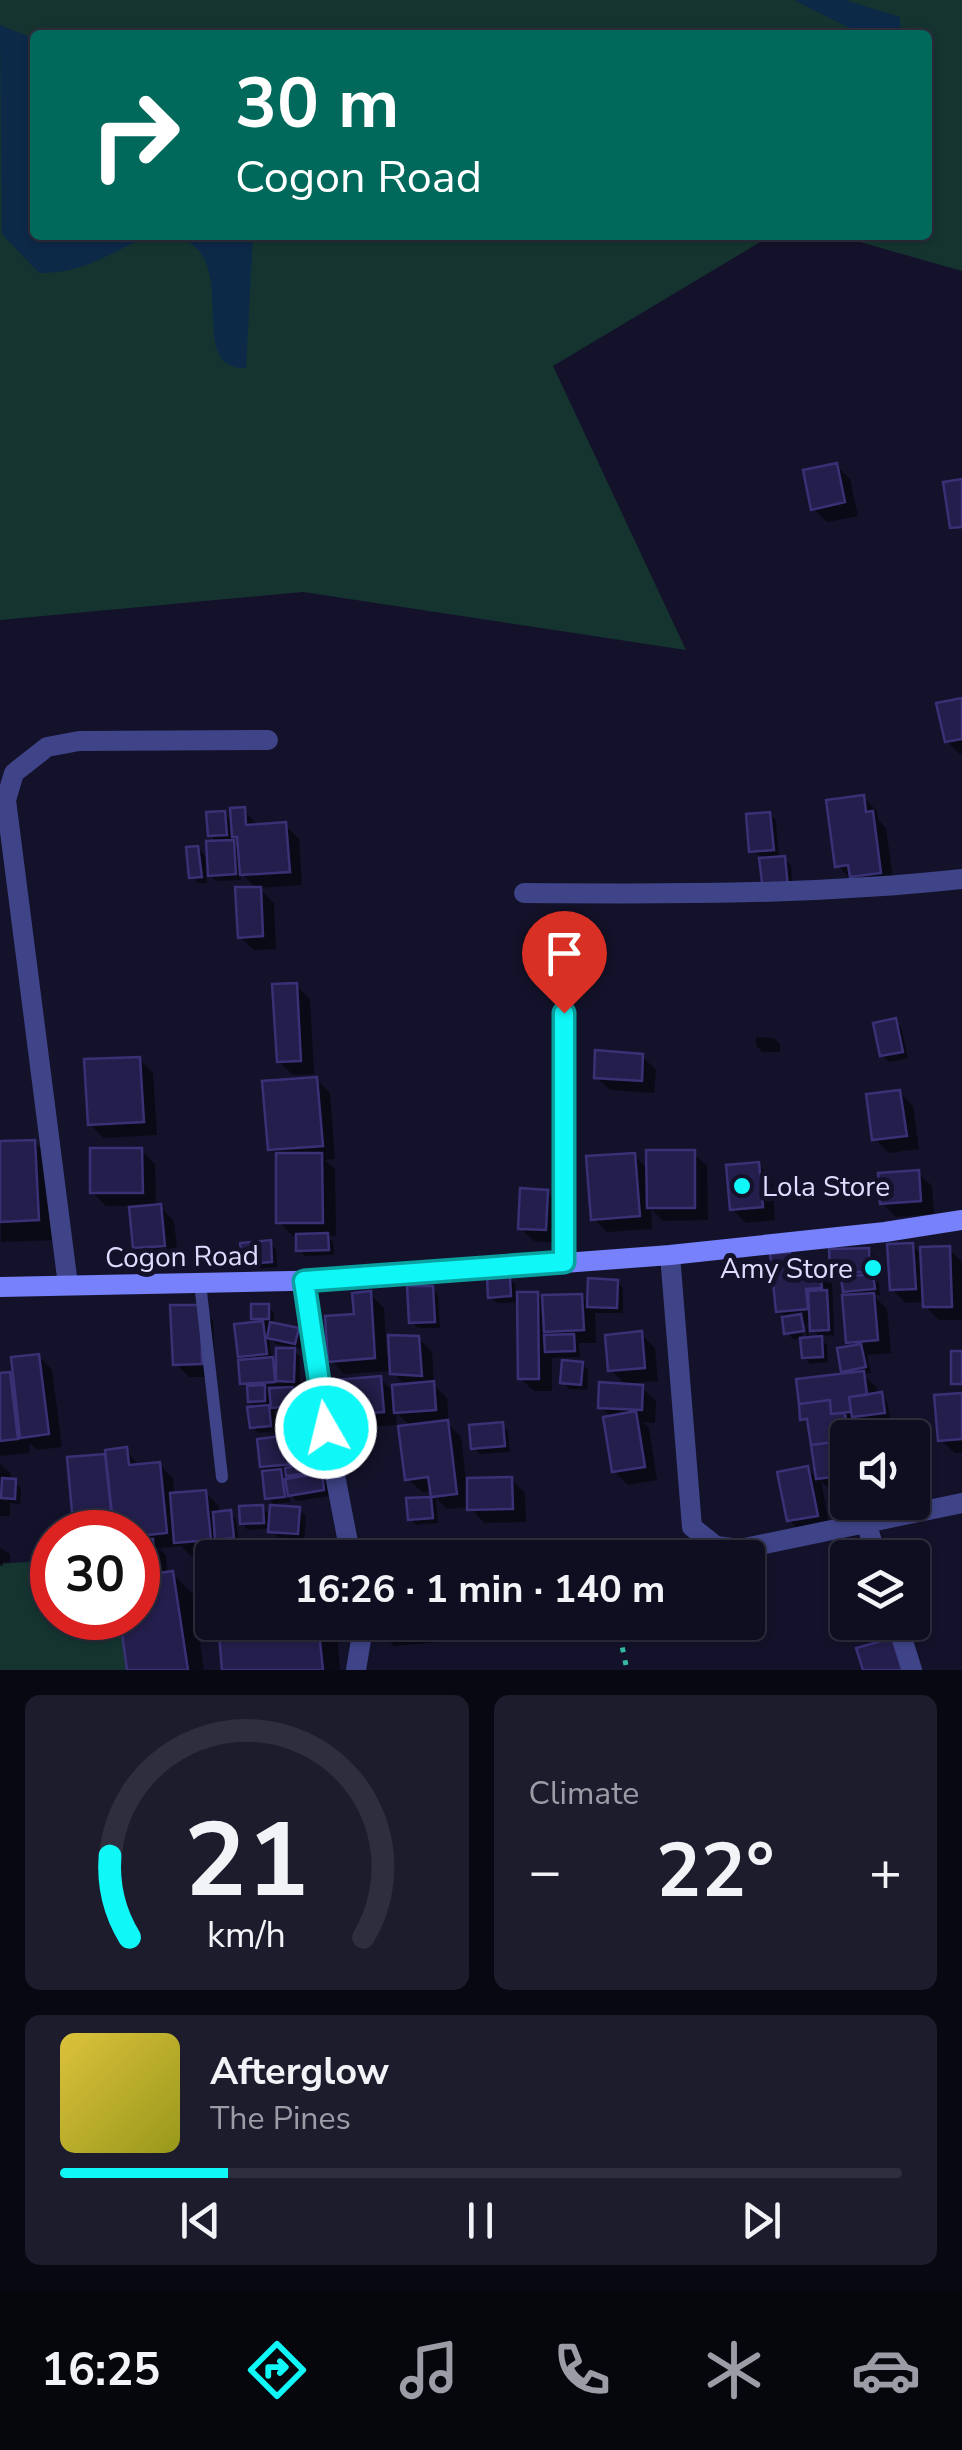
<!DOCTYPE html>
<meta charset="utf-8">
<style>
body{margin:0;font-family:"Nunito Sans",sans-serif;background:#1c1c2d;color:#f1f3f6;height:100vh;display:flex;flex-direction:column;font-size:38px;white-space:nowrap}
*{box-sizing:border-box;margin:0}
p{font-size:32px;color:#9b9ca5}
.icon{flex:none;width:55px;height:55px;fill:none;stroke:currentColor;stroke-width:2;stroke-linecap:round;stroke-linejoin:round}
.map{position:relative;height:1670px;overflow:hidden}
.drawer{display:flex;flex-direction:column;gap:25px;padding:25px;background:#080812;flex:1}
.drawer>*{flex:none}
.banner{position:absolute;left:30px;top:30px;width:902px;height:210px;border-radius:10px;box-shadow:0 2px 8px #0004,0 0 0 2px #2e2e3e;background:#00695c;color:#fff;overflow:hidden}
.controls{position:absolute;left:830px;top:1420px;display:grid;gap:20px}
.controls a{display:grid;place-items:center;width:100px;height:100px;border-radius:10px;background:#0e0e20;box-shadow:0 2px 8px #0004,0 0 0 2px #2e2e3e;font-size:50px}
.speed{position:absolute;left:30px;top:1510px;display:flex;gap:20px;font-size:50px;font-weight:700;text-align:center}
.speed>*{display:grid;place-content:center;width:130px;height:130px;border-radius:50%;background:#0e0e20;box-shadow:0 2px 8px #0004,0 0 0 2px #2e2e3e;line-height:1}
.speed .limit{border:15px solid #d22;background:#fff;color:#111}
.pin{position:absolute;display:grid;place-items:center;width:85px;height:85px;color:#fff;margin:-102px -42px;border-radius:50% 50% 50% 0;rotate:-45deg;box-shadow:0 0 10px #0007}
.pin .icon{rotate:45deg}
.me{position:absolute;width:110px;margin:-55px;rotate:352deg;stroke-linejoin:round;filter:drop-shadow(0 0 8px #0008)}
.turn{display:flex;align-items:center;gap:35px;height:210px;padding:0 40px;font-size:45px}
.turn .icon{width:130px;height:130px;stroke-width:2.5}
.turn b{display:block;font-size:70px;line-height:85px}
.big{font-size:75px;font-weight:700;line-height:1.1}
.drawer .tile{flex:1;display:flex;flex-direction:column;justify-content:center;gap:15px;min-width:0;padding:0 35px;border-radius:15px;background:#1c1c2d}
.drawer .dial{align-items:center;gap:0}
.dial svg{height:260px;overflow:visible;fill:none;stroke:#2e2e3e;stroke-width:7;stroke-linecap:round;text-anchor:middle}
.dial text{fill:#f1f3f6;stroke:none}
.song{display:flex;align-items:center;gap:30px}
.cover{width:120px;height:120px;border-radius:15px;background:linear-gradient(135deg,hsl(50 70% 55%),hsl(60 70% 35%))}
.played{height:10px;border-radius:5px;background:linear-gradient(90deg,#0ff7f6 20%,#2e2e3e 20%)}
.keys{display:flex;justify-content:space-around;direction:ltr}
.heat{display:flex;justify-content:space-between;align-items:center;font-size:55px;direction:ltr}
.drawer .tiles{flex:1;display:grid;gap:25px;grid-template-columns:1fr 1fr}
.tile:last-child{grid-column:span 2}
.trip{position:absolute;left:195px;top:1540px;width:570px;height:100px;border-radius:10px;background:#0e0e20;box-shadow:0 2px 8px #0004,0 0 0 2px #2e2e3e;font-weight:700;line-height:100px;text-align:center}
.menu{display:flex;height:160px;justify-content:space-around;align-items:center;background:#06060d;color:#9b9ca5}
.menu .icon{width:70px;height:70px}
.menu .selected{color:#0ff7f6}
.menu b{font-size:45px;color:#f1f3f6}
.map>svg:first-child{display:block}
.green{fill:#153430}
.water{fill:#0d2948}
.shadow{fill:#0007;fill-rule:evenodd}
.building{fill:#231e4b;stroke:#383176;stroke-width:2.5}
.lines{fill:none;stroke-linecap:round;stroke-linejoin:round}
.path{stroke:#35b9a3;stroke-width:5;stroke-dasharray:5 8;stroke-linecap:butt}
.lane{stroke:#3f4488;stroke-width:12}
.street{stroke:#3f4488;stroke-width:20}
.secondary{stroke:#7781fb;stroke-width:20}
.route-casing{stroke:#0aa1a0;stroke-width:25}
.route{stroke:#0ff7f6;stroke-width:18}
.poi-dot{fill:#0ff7f6;stroke:#13122a;stroke-width:4}
.labels{text-anchor:middle;stroke-width:10;stroke-linejoin:round;paint-order:stroke}
.poi-label{font-size:28px;fill:#dddcfe;stroke:#13122a;text-anchor:start}
.street-label{font-size:28px;fill:#dddcfe;stroke:#13122a}
</style>
<div class="map">
<svg width="962" height="1670" viewBox="0 0 962 1670">
<rect width="100%" height="100%" fill="#13122a"/>
<!-- green -->
<path class="green" d="M0 0H962V271L835 235H928V35H35V235H772L553 366 686 650 303 592 0 620Z
M52 1560V1618H118L139 1670H0V1564Z"/>
<!-- water -->
<path class="water" d="M794 0H845L900 17 901 35H863Z
M0 25 35 39V235H155C109 250 91 273 39 273L2 234Z
M165 235H253L246 368C179 371 251 243 165 235Z"/>
<!-- shadow -->
<path class="shadow" d="M836 465 850 479 858 516 827 522 813 508Z
M962 701V754L961 755 947 741Z
M863 797 877 811 878 820 886 828 894 886 851 879 837 865Z
M244 810 258 826 285 825 299 839 302 885 259 888 274 903 276 949 254 950 240 937 257 889 241 873V880L216 881 206 871 207 883H198L192 877 197 848 209 860 218 843 210 835 224 814 234 823ZM231 833 240 842 241 850 232 842Z
M770 814 776 821 779 859H784L791 865 793 893 765 888 762 857 752 851Z
M296 985 310 999 314 1074 293 1075 279 1061Z
M895 1020 901 1027 908 1058 889 1062 882 1055Z
M756 1037 774 1038 780 1044V1052H762L756 1045Z
M642 1056 656 1070 654 1093 610 1090 596 1077Z
M139 1059 153 1073 157 1135 104 1138 90 1124Z
M316 1079 330 1093 335 1159 325 1160 335 1169 336 1236H327L333 1242 334 1255 305 1256 299 1249 298 1236H293L279 1222 278 1157 271 1149Z
M900 1092 913 1106 919 1149 889 1153 875 1139Z
M34 1142 55 1163 58 1240 1 1242 0 1143Z
M141 1150 155 1164 156 1207H160L174 1221 178 1259 149 1261 135 1247 132 1206H106L92 1192Z
M693 1153 707 1166 708 1220 663 1221 651 1209 652 1229 607 1232 593 1218 634 1155 649 1170Z
M758 1165 772 1178 775 1220 746 1223 732 1209Z
M918 1173 932 1186 934 1214 896 1217 882 1203Z
M547 1192 561 1206 559 1243 534 1241 520 1228Z
M270 1243 276 1249 277 1267 251 1269 244 1263Z
M912 1245 923 1256 949 1249 962 1262V1320H939L925 1306V1302L906 1303 892 1289Z
M868 1250 874 1256 875 1280 879 1283 880 1295H873L887 1309 891 1353 867 1355 871 1373 863 1374 877 1388 878 1395 887 1401 890 1418 880 1420 897 1438H848V1490L832 1492 821 1481 830 1529 803 1534 789 1520 808 1469 818 1479 811 1427 803 1419 848 1376 843 1370 855 1348 849 1342 851 1297 845 1291 844 1278 839 1279 832 1272Z
M790 1255 802 1267 818 1265 832 1279 834 1335 819 1336 807 1324 809 1340 821 1339 827 1345 828 1362 810 1364 804 1357 808 1343 805 1323H800L803 1338 793 1339 787 1332 788 1320 778 1311Z
M509 1278 515 1284 516 1295H537L545 1303 581 1296 590 1305 617 1282 623 1288V1313H595L596 1343H579L580 1357 552 1358V1391H534L520 1378V1302L497 1303 490 1297Z
M432 1288 438 1295 440 1328H418L411 1322Z
M370 1294 384 1308 387 1355 418 1338 432 1352 434 1385 447 1398 449 1425 461 1437 466 1481 511 1479 525 1493 526 1522 484 1523 470 1507 447 1509 436 1498 438 1523 416 1525 410 1518 409 1501 434 1499 433 1491 422 1492 408 1479 411 1427 396 1412 397 1425 354 1428 340 1414 380 1379 395 1393 406 1386 391 1371 344 1374 331 1360Z
M200 1307 213 1321 215 1377H189L175 1363Z
M268 1307 274 1313V1326L297 1331 304 1337 301 1349 276 1344 269 1337 272 1360 279 1367 293 1351 300 1357V1387H290L299 1395 300 1411 279 1413 274 1407 276 1431 259 1433 252 1427 258 1409 251 1401 250 1390 243 1383 247 1362 240 1356 260 1324 254 1318Z
M641 1334 655 1348 658 1381 637 1383 656 1401 655 1423 643 1422 649 1428 657 1480 628 1485 614 1471 612 1418 600 1407 627 1386 611 1370Z
M39 1356 52 1370 62 1447 37 1450 29 1443 30 1453 0 1456V1375L9 1374 17 1382Z
M582 1364 588 1370 587 1390 569 1389 563 1382Z
M962 1395V1453H955L941 1440Z
M502 1425 508 1431 510 1452 480 1454 473 1448Z
M290 1438 297 1444 299 1463 316 1461 322 1467 329 1496 297 1501 289 1494 290 1502 274 1504 268 1498 269 1473 262 1466Z
M126 1450 140 1467 159 1464 173 1478 174 1495 206 1493 219 1506 220 1514 230 1513 236 1519 239 1544 246 1543 252 1549 253 1558H231L230 1544 223 1545V1553L191 1556 181 1546 158 1548 166 1555 167 1575 173 1574 193 1594 204 1670H130L122 1618H138V1532H86L75 1521 70 1459 108 1456Z
M0 1464 11 1474V1481L21 1488 20 1504 10 1503V1516H0Z
M858 1502H911L914 1516 873 1524 859 1510Z
M262 1507 272 1517 299 1510 306 1516 304 1540 277 1537 271 1528 248 1530 242 1523Z
M0 1548 10 1554V1562H3V1566H0Z
M220 1622H326L337 1633 340 1670H225Z
M379 1622H435L436 1642 394 1646 380 1632Z"/>
<!-- building -->
<path class="building" d="M837 463 845 502 811 510 803 470Z
M962 479V527L950 528 943 482Z
M962 698V739L945 742 936 703Z
M864 795 866 812 873 811 881 873 850 877 848 865 835 867 826 800Z
M245 807 246 825 286 822 290 872 240 875 237 837H232L230 808Z
M225 811 227 835 208 836 206 812Z
M770 812 774 850 749 852 746 814Z
M234 840 236 874 208 876 206 841Z
M198 846 202 877 189 878 186 847Z
M785 856 788 888 763 890 759 858Z
M235 887H261L263 936 238 938Z
M297 983 301 1061 277 1062 272 984Z
M896 1018 903 1052 880 1056 873 1023Z
M595 1050 643 1054 642 1081 594 1078Z
M140 1057 144 1122 88 1125 84 1059Z
M317 1077 323 1146 268 1150 262 1081Z
M900 1090 907 1136 872 1140 866 1094Z
M35 1140 39 1220 0 1222V1141Z
M90 1148H142L143 1193H90Z
M646 1150H695V1208H647Z
M276 1153H322L323 1223H276Z
M635 1153 640 1216 591 1220 586 1156Z
M759 1162 763 1207 730 1210 726 1165Z
M919 1170 921 1201 880 1204 878 1173Z
M520 1188 548 1190 546 1230 518 1229Z
M161 1204 165 1246 133 1248 129 1207Z
M328 1233 329 1250 296 1251V1234Z
M271 1240 272 1262 242 1264 240 1243Z
M913 1243 916 1289 890 1290 887 1244Z
M950 1246 952 1307H923L920 1247Z
M869 1248 870 1272 830 1273 829 1249Z
M790 1252 792 1265 819 1263 822 1288 806 1289 808 1309 776 1312 770 1254Z
M873 1274 875 1289 843 1292 841 1277Z
M510 1276 511 1296 488 1298 487 1277Z
M588 1278 618 1280 617 1308 587 1307Z
M407 1286H433L435 1322 409 1323Z
M827 1290 829 1330 810 1331 808 1291Z
M371 1291 375 1358 328 1362 325 1316 354 1314 352 1293Z
M517 1292H538L539 1379H518Z
M874 1293 878 1340 846 1343 842 1295Z
M582 1294 584 1330 544 1332 542 1295Z
M251 1304H269V1319H251Z
M170 1305H201L202 1364 173 1365Z
M801 1314 804 1331 784 1334 782 1317Z
M263 1321 267 1354 238 1357 234 1324Z
M270 1322 299 1328 295 1344 267 1338Z
M642 1331 645 1368 608 1371 605 1335Z
M574 1334 575 1351 545 1352 544 1335Z
M388 1335 419 1336 422 1376 390 1374Z
M822 1336 823 1357 802 1358 800 1338Z
M861 1344 866 1367 841 1372 837 1348Z
M276 1348H295L294 1382 276 1381Z
M951 1351H962V1384H951Z
M39 1354 49 1434 20 1438 11 1357Z
M273 1357 275 1382 240 1384 238 1360Z
M562 1360 583 1362 581 1385 560 1383Z
M864 1371 867 1395 849 1397 851 1412 831 1414 830 1400 799 1404 796 1379Z
M10 1372 18 1439 0 1441V1373Z
M381 1376 384 1412 337 1415 335 1380Z
M434 1381 436 1410 394 1413 392 1385Z
M599 1382 643 1385 642 1410 598 1408Z
M265 1385V1401L248 1402 247 1386Z
M293 1387 295 1406 271 1408 269 1388Z
M882 1392 885 1413 852 1417 849 1397Z
M962 1393V1439L938 1441 934 1395Z
M830 1400 831 1414 845 1413 848 1440 811 1445 807 1419 800 1420 799 1404Z
M269 1405 271 1426 250 1428 247 1407Z
M636 1411 645 1467 612 1472 603 1417Z
M448 1420 457 1494 431 1497 428 1477 405 1480 398 1426Z
M884 1421 885 1438H855L854 1422Z
M503 1422 505 1446 471 1449 469 1425Z
M291 1435 294 1464 260 1467 257 1439Z
M848 1440V1475L816 1479 811 1445Z
M127 1447 129 1465 160 1462 167 1533 138 1536V1532H114L105 1450Z
M105 1454 112 1519 73 1523 67 1457Z
M317 1458 318 1472 286 1476 285 1468 297 1466 296 1461Z
M808 1466 818 1516 787 1521 777 1472Z
M281 1469 285 1497 265 1499 262 1471Z
M322 1473 324 1490 288 1496 285 1479Z
M512 1477 513 1509 467 1510V1478Z
M2 1478 16 1479 15 1499 1 1498Z
M206 1490 211 1540 174 1543 170 1493Z
M431 1497 433 1518 408 1520 406 1498Z
M263 1505 264 1523 240 1524 239 1506Z
M270 1505 300 1507 298 1534 268 1532Z
M231 1510 234 1538 215 1540 213 1512Z
M138 1539H153L154 1564 138 1565Z
M247 1540 248 1558H228L227 1542Z
M173 1571 188 1670H127L120 1618H138V1576Z
M218 1622H318L323 1670H222Z
M376 1622H423L424 1629 377 1633Z
M892 1638 902 1670H863L856 1648Z"/>
<g class="lines">
<!-- path -->
<path class="path" d="M668 1558 678 1545
M617 1622 627 1670"/>
<!-- lane -->
<path class="lane" d="M200 1283 222 1477"/>
<!-- street -->
<path class="street" d="M524 893C671 894 816 895 962 879
M564 1013V1263
M670 1255 692 1527 716 1546 740 1549 962 1503
M304 1281 326 1428 351 1558
M68 1285 6 800 14 773 47 747 79 741 268 740
M866 1522 877 1558
M897 1622 912 1670
M356 1670 361 1640 359 1622"/>
<!-- secondary -->
<path class="secondary" d="M0 1287 339 1280 670 1255 885 1232 962 1220"/>
</g>
<g class="lines">
<defs>
<path id="route" d="M326 1428 304 1281 564 1262V1013"/>
</defs>
<!-- route casing -->
<use href="#route" class="route-casing"/>
<!-- route -->
<use href="#route" class="route"/>
</g>
<!-- markers -->
<g class="poi-dot">
<circle cx="742" cy="1186" r="10"/>
<circle cx="873" cy="1268" r="10"/>
</g>
<g class="labels">
<!-- poi labels -->
<g class="poi-label">
<text x="762" y="1196">Lola Store</text>
<text x="853" y="1278" text-anchor="end">Amy Store</text>
</g>
<!-- street labels -->
<g class="street-label">
<text transform="translate(182 1256) rotate(-1)" y="10">Cogon Road</text>
</g>
</g>
</svg>
<div class="controls">
<a><svg class="icon" aria-label="sound" viewBox="0 0 24 24"><path d="M4 9h4l5-4v14l-5-4H4zM17 9q2 3 0 6"/></svg></a>
<a><svg class="icon" aria-label="layers" viewBox="0 0 24 24"><path d="M12 4l9 5-9 5-9-5zM3 14l9 5 9-5"/></svg></a>
</div>
<div class="speed"><div class="limit">30</div></div>
<div class="pin" style="left:564px;top:1013px;background:#d93025"><svg class="icon" aria-label="arrive" viewBox="0 0 24 24"><path d="M6 21V4h12l-3 4 3 4H6"/></svg></div>
<svg class="me" style="left:326px;top:1428px" viewBox="-20 -20 40 40"><circle r="17" fill="#0ff7f6" stroke="#fff" stroke-width="3"/><path d="M0-11L8 9 0 5-8 9z" fill="#fff"/></svg>
<div class="trip">16:26 · 1 min · 140 m</div>
<div class="banner">
<div class="turn"><svg class="icon" aria-label="right" viewBox="0 0 24 24"><path d="M7 20v-9h11M14 6l5 5-5 5"/></svg><div><b>30 m</b>Cogon Road</div></div>
</div>
</div>
<section class="drawer">
<div class="tiles">
<div class="tile dial"><svg viewBox="0 0 100 80">
<path d="M14 69A42 42 0 1 1 86 69"/>
<path d="M14 69A42 42 0 0 1 8 44" stroke="#0ff7f6"/>
<text x="50" y="56" font-size="32" font-weight="700">21</text>
<text x="50" y="72" font-size="11">km/h</text>
</svg></div>
<div class="tile"><p>Climate</p>
<div class="heat"><a>−</a><b class="big">22°</b><a>+</a></div>
</div>
<div class="tile">
<div class="song"><i class="cover"></i><div><b>Afterglow</b><p>The Pines</p></div></div>
<div class="played"></div>
<div class="keys"><svg class="icon" aria-label="previous" viewBox="0 0 24 24"><path d="M18 5L8 12l10 7zM5 5v14"/></svg><svg class="icon" aria-label="pause" viewBox="0 0 24 24"><path d="M8 5v14M16 5v14"/></svg><svg class="icon" aria-label="next" viewBox="0 0 24 24"><path d="M6 5l10 7-10 7zM19 5v14"/></svg></div>
</div>
</div>
</section>
<nav class="menu">
<b>16:25</b>
<svg class="icon selected" aria-label="directions" viewBox="0 0 24 24"><path d="M12 3l9 9-9 9-9-9zM9 14v-3h6M13 9l2 2-2 2"/></svg>
<svg class="icon" aria-label="music" viewBox="0 0 24 24"><path d="M9 18V5l10-2v13"/><circle cx="6" cy="18" r="3"/><circle cx="16" cy="16" r="3"/></svg>
<svg class="icon" aria-label="phone" viewBox="0 0 24 24"><path d="M5 4h4l2 5-3 2q2 4 5 5l2-3 5 2v4C11 20 4 13 5 4z"/></svg>
<svg class="icon" aria-label="climate" viewBox="0 0 24 24"><path d="M12 3v18M4 7l16 10M4 17L20 7"/></svg>
<svg class="icon" aria-label="car" viewBox="0 0 24 24"><path d="M5 17H2v-5l4-1 3-4h7l3 4 3 1v5h-3M9 17h6M6 11h13"/><circle cx="7" cy="17" r="2"/><circle cx="17" cy="17" r="2"/></svg>
</nav>
